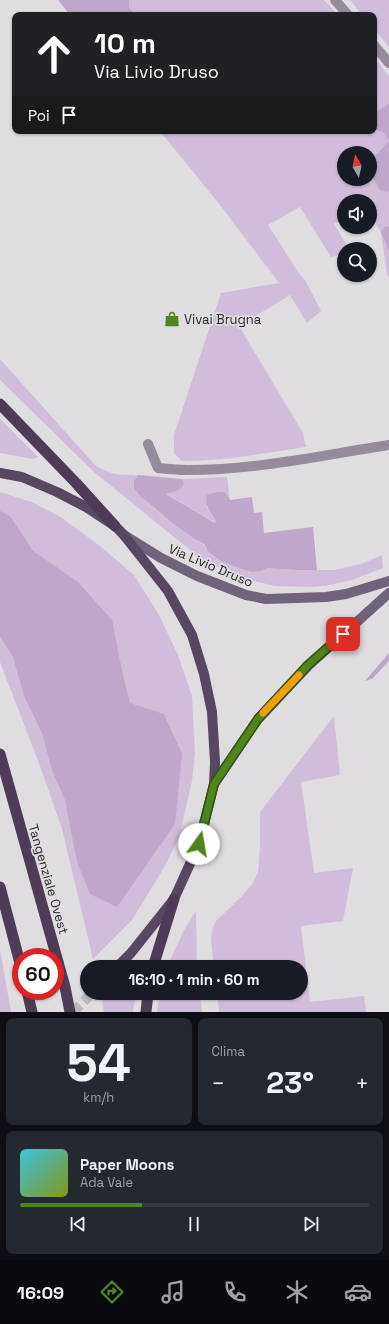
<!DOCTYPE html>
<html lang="it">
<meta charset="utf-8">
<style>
body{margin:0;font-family:"Space Grotesk",sans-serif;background:#242831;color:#f1f3f6;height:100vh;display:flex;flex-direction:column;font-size:15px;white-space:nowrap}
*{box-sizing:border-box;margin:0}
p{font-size:13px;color:#9ea1a6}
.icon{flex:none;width:22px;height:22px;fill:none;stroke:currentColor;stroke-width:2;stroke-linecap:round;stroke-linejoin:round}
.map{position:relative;height:1012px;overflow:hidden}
.details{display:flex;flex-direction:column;gap:6px;padding:6px;background:#0d0f14;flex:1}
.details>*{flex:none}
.banner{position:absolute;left:12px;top:12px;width:365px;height:122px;border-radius:8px;box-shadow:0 1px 3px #0004;background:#202124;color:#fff;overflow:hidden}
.needle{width:26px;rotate:351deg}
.fabs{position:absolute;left:337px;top:146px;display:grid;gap:8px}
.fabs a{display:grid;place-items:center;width:40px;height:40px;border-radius:50%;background:#171b24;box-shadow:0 1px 3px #0004;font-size:20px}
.speed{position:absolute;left:12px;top:948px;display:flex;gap:8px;font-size:20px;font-weight:700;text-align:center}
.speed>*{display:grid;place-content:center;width:52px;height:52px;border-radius:50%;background:#171b24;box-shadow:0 1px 3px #0004;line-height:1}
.speed .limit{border:6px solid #d22;background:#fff;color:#111}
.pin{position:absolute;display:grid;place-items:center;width:34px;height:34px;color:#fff;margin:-17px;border-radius:8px;box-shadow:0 2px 6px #0006}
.me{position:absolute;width:44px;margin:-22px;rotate:13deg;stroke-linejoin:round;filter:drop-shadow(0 0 3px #0008)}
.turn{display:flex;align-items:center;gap:14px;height:84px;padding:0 16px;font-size:18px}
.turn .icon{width:52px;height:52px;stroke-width:2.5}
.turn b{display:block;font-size:28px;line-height:34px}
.then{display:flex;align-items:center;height:38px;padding:0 16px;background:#0003;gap:8px;font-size:15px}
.big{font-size:30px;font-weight:800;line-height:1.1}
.details .widget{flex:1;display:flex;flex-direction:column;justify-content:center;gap:6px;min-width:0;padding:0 14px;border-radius:8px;background:#242831}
.details .dial{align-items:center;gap:0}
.dial b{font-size:52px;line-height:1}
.song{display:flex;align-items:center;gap:12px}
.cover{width:48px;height:48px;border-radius:6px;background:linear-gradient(135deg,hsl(190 70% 55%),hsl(70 70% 35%))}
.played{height:4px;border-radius:2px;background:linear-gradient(90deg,#4d841c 35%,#363941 35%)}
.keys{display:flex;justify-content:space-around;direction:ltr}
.heat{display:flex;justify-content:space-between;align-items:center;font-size:22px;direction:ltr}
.details .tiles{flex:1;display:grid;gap:6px;grid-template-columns:1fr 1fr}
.widget:last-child{grid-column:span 2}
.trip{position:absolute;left:80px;top:960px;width:228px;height:40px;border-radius:20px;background:#171b24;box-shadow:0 1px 3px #0004;font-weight:800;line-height:40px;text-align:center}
.menu{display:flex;height:64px;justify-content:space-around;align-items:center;background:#090b0e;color:#9ea1a6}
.menu .icon{width:28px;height:28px}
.menu .active{color:#4d841c}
.menu b{font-size:18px;color:#f1f3f6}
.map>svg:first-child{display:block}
.green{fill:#d0bdda;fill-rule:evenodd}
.forest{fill:#bea7ca}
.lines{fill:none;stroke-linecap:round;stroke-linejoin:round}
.primary-tunnel{stroke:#bbb9bc;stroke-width:10;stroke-dasharray:10 5;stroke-linecap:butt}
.minor{stroke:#958b9a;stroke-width:10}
.secondary{stroke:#716379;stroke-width:10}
.primary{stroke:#584761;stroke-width:10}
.trunk{stroke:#4e3c57;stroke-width:11}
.route-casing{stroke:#325612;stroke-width:10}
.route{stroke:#4d841c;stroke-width:7}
.slow{stroke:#f59e0b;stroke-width:7}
.labels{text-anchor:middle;stroke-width:3.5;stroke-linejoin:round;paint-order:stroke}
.poi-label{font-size:13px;fill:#282729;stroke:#e0dde1;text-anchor:start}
.street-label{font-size:13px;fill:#282729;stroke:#e0dde1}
</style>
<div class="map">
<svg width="389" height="1012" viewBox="0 0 389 1012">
<rect width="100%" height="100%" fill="#e0dde1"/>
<!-- green -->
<path class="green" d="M129 0H324L338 15H135L129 7Z
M350 0H389V47L374 29V15H362Z
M374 57 389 76V278L387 274 381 232 370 215V201H344V218L334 224 349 249H344V253L331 257 300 207 268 225 298 272 305 280 321 311 307 323 290 295 239 326 303 433 306 447C265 453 224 461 182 461L174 453V435L221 293 279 283 224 210 160 131H374ZM344 153H370V179H344Z
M0 359 95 465C111 475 120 475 138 475 135 479 133 482 134 487 136 496 182 531 192 538 200 543 203 542 208 551L261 571 267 568 297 570H334L361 564 382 555 383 568 352 580 325 586 311 587 275 586 254 581 229 573 195 554 94 472 0 380Z
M0 419 38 457 33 459 0 453Z
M227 477 230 500 206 505 216 521V523L165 493 175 491 184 484 182 479Z
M0 492 32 502 62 518 100 546 134 575 159 615 178 655 192 696 195 753 192 781 179 837 165 866 132 920 93 959 62 829 40 766 0 662Z
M334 716 340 775 301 782 314 873 353 868 343 921 301 926 310 1002 364 996 366 1012H219L217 993H301V967H214L211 941 212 930 216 921 243 895 253 883 258 872 260 847V812Z
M196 911 197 967H167L184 930Z
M0 952 1 955 11 1012H0Z
M112 993H136L133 1012H104L102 1001Z
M160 993H200L202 1012H157Z"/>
<!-- forest -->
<path class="forest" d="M58 0H129V7L135 15H70Z
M389 104V141L384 133 377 130 374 119V113Z
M389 141V192L380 190 373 178 375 156Z
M389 226V251L381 232 385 227Z
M138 475 182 479 184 484 179 490 166 494 215 523 216 521C211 512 204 506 207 495L217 492H225L230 500 252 497 254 513 262 512 264 533 313 527 317 570H297L267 568 261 571 252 572 234 566 221 561 208 551 204 544 194 539 172 523 139 495 134 488V481Z
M0 511 10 516 33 551 78 582 112 620 121 666 130 703 164 714 182 754 175 824 117 907 90 894 77 862 65 800 52 770 42 733 24 696 13 657 0 636Z
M389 653V661L372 679 365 681Z"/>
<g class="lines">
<!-- primary-tunnel -->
<path class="primary-tunnel" d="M73 1012 92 993"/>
<!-- minor -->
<path class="minor" d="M335 0 348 15
M374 45 389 63
M148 444 158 468C168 469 178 470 188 470 256 470 323 455 389 445"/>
<!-- secondary -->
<path class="secondary" d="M124 535 161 558 197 576 246 595 266 599 326 597 346 594 389 581
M214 784 258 719 309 665 389 593"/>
<!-- primary -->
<path class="primary" d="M0 473 22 477 57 492 86 507 115 526 123 534 168 591 192 635 204 674 212 712 215 762 214 784 199 844 174 899 131 953 117 967"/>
<!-- trunk -->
<path class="trunk" d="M0 404 76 483 115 526
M0 754 65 987 70 1012
M0 887 21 967
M153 967 174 899
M27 991 32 1012
M146 1012 148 993"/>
</g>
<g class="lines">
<defs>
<path id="route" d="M199 844 214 784 258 719 308 665 343 634"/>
</defs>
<!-- route casing -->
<use href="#route" class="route-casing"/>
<!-- route -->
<use href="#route" class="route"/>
<!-- slow -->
<path class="slow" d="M263 713 299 675"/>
</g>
<!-- icons -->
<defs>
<symbol id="shop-bare" viewBox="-9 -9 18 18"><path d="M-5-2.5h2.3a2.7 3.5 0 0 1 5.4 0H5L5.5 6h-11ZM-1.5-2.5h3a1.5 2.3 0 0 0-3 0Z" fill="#4d841c" stroke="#e0dde1" stroke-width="2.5" paint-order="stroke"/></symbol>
</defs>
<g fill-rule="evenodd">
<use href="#shop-bare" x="161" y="308" width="22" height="22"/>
</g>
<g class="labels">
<!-- poi labels -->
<g class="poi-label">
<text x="184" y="324">Vivai Brugna</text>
</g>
<!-- street labels -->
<g class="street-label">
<text transform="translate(211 565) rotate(23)" y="5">Via Livio Druso</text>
<text transform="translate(49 879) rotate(74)" y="5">Tangenziale Ovest</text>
</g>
</g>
</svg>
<div class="fabs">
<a><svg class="needle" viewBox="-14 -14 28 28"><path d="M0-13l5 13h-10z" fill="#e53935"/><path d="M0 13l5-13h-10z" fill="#9ea1a6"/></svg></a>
<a><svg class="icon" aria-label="sound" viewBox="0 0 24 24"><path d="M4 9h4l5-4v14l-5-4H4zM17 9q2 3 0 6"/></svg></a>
<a><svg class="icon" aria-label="search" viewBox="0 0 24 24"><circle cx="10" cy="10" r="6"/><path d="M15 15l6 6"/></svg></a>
</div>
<div class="speed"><div class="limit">60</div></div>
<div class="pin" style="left:343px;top:634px;background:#d93025"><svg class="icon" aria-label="arrive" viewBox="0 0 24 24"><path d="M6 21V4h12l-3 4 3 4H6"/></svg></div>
<svg class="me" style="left:199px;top:844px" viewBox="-20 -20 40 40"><circle r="19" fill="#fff"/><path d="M0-13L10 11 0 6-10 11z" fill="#4d841c"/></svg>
<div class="trip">16:10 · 1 min · 60 m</div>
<div class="banner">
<div class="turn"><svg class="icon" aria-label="ahead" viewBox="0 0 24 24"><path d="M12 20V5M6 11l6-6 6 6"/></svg><div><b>10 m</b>Via Livio Druso</div></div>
<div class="then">Poi<svg class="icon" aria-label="arrive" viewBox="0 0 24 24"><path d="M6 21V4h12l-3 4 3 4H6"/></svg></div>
</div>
</div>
<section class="details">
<div class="tiles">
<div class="widget dial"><b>54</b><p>km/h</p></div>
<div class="widget"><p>Clima</p>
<div class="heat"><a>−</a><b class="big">23°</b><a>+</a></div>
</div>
<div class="widget">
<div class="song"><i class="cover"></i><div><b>Paper Moons</b><p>Ada Vale</p></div></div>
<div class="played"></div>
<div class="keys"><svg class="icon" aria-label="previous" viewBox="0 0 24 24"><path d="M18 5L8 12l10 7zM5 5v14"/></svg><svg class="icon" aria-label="pause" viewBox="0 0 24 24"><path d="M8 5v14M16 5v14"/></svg><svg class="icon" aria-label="next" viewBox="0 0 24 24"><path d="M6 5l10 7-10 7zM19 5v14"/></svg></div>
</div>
</div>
</section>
<nav class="menu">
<b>16:09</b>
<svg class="icon active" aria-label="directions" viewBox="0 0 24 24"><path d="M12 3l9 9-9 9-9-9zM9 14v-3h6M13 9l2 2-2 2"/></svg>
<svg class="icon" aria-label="music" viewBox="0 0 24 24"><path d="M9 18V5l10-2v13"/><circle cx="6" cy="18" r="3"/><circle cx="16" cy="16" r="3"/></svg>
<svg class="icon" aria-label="phone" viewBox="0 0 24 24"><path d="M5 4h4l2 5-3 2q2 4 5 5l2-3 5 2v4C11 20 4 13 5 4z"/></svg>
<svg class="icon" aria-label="climate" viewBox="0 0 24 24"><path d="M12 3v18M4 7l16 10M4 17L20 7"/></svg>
<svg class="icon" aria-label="car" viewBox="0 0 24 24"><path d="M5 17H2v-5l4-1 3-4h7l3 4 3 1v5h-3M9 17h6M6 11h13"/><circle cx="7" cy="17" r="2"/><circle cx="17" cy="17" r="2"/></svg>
</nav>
